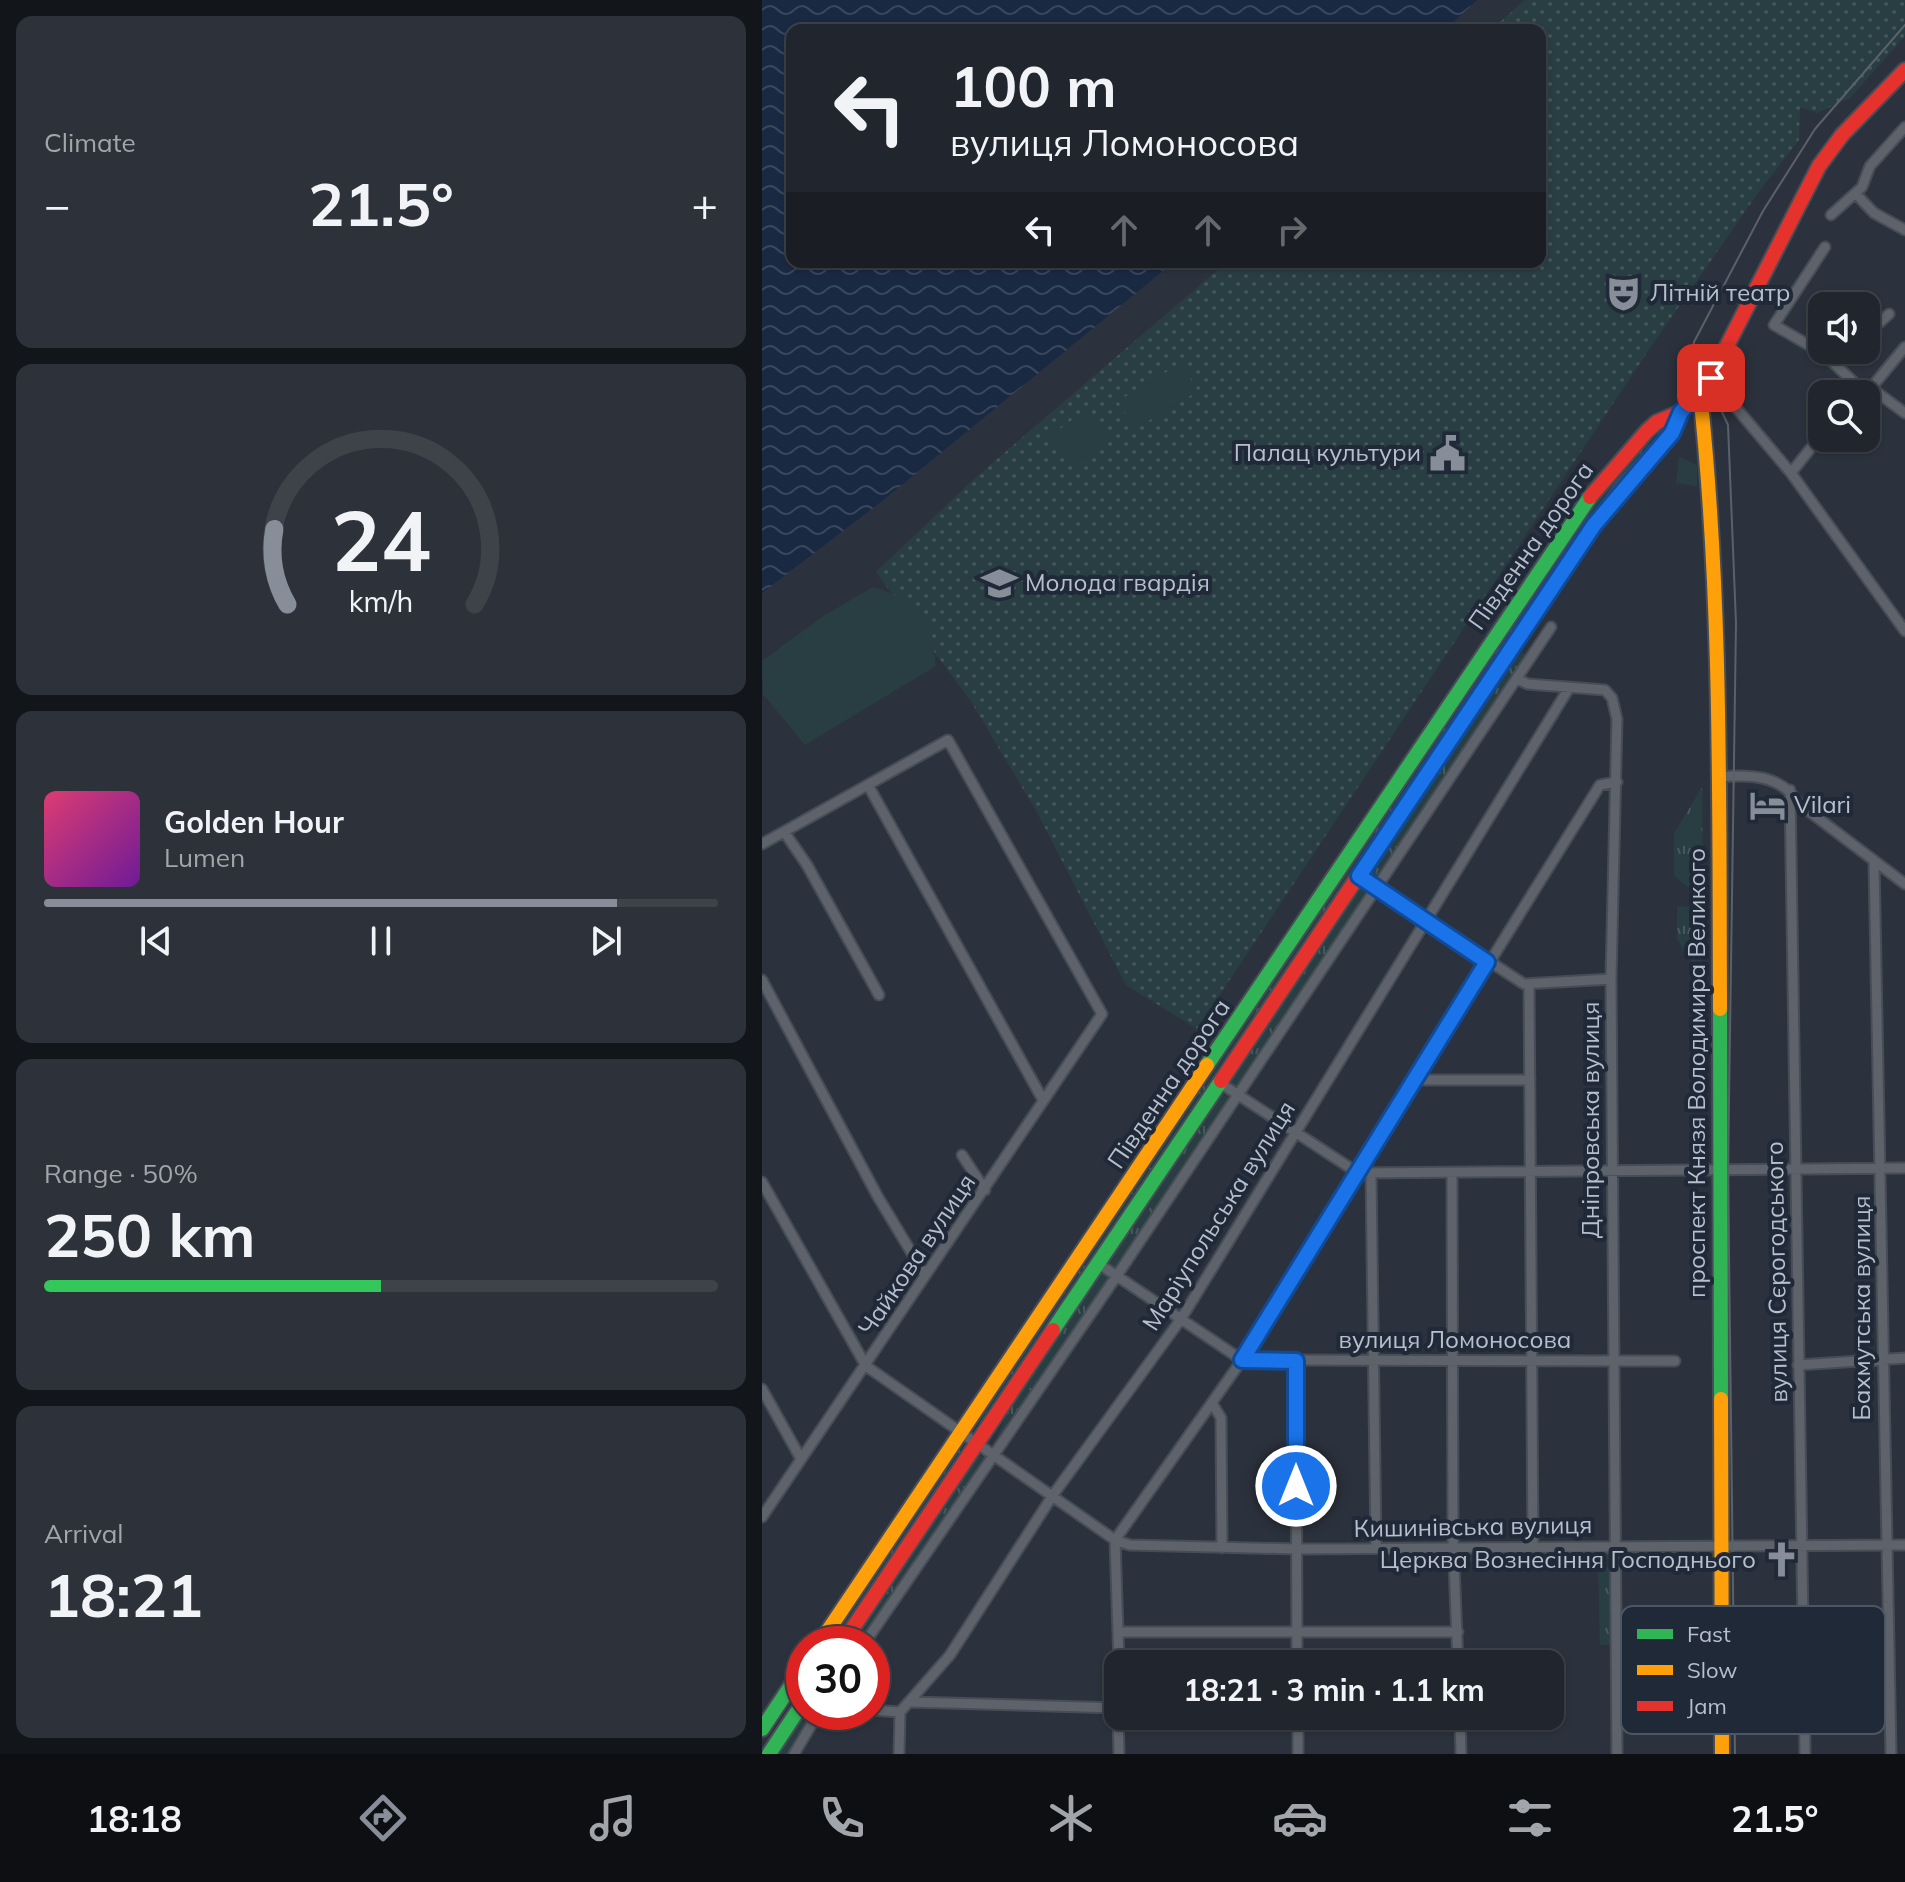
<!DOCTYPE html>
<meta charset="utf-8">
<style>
body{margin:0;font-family:Mulish,sans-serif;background:#2d323a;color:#f1f3f6;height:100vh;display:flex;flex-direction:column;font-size:30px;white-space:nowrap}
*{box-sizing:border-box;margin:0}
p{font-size:26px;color:#a2a5aa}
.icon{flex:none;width:44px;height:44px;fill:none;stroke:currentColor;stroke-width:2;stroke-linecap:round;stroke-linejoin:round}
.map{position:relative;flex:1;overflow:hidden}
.sheet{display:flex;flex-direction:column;gap:16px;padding:16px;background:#121519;width:762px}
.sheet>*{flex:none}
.banner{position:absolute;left:24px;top:24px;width:760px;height:244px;border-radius:16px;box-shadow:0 2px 6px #0004,0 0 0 2px #3e434a;background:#21262e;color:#f1f3f6;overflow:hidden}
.buttons{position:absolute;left:1046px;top:292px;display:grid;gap:16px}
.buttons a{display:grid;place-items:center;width:72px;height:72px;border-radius:16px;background:#21262e;box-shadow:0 2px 6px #0004,0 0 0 2px #3e434a;font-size:40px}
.speed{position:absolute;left:24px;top:1626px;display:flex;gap:16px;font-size:40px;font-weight:700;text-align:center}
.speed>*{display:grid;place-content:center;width:104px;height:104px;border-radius:50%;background:#21262e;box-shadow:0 2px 6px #0004,0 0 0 2px #3e434a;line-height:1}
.speed .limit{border:12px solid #d22;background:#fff;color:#111}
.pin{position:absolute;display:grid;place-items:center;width:68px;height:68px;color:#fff;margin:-34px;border-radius:16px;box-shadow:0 4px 12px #0006}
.me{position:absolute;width:88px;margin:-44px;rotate:0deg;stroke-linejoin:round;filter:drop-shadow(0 0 6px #0008)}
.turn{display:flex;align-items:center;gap:28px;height:168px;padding:0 32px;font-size:36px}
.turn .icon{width:104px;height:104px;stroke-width:2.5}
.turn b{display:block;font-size:56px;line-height:68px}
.lanes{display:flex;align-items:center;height:76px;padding:0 32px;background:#0003;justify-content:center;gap:40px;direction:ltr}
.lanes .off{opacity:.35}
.big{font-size:60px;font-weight:700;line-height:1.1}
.sheet .tile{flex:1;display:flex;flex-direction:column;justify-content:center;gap:12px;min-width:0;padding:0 28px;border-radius:16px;background:#2d323a}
.sheet .dial{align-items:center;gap:0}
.dial svg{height:208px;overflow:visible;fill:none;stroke:#3e434a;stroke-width:7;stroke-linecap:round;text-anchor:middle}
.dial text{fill:#f1f3f6;stroke:none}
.song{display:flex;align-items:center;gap:24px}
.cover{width:96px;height:96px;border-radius:12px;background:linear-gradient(135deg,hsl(340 70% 55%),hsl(280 70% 35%))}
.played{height:8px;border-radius:4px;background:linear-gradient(90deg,#878e9a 85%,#3e434a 85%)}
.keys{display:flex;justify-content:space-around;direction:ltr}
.heat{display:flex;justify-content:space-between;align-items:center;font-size:44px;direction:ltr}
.charge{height:12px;border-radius:6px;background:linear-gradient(90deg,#34c759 50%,#3e434a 0)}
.trip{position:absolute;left:342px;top:1650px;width:460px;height:80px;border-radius:16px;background:#21262e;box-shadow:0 2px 6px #0004,0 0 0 2px #3e434a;font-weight:700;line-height:80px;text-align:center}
.tab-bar{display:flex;height:128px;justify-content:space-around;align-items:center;background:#0d0f12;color:#a2a5aa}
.tab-bar .icon{width:56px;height:56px}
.tab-bar .selected{color:#878e9a}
.tab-bar b{font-size:36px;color:#f1f3f6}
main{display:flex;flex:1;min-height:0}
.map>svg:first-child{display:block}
.grass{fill:url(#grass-tufts)}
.park{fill:url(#park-dots)}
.pitch{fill:#293e43}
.water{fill:url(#water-waves)}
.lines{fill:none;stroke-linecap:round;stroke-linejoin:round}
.street-casing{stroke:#474d56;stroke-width:13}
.fast-casing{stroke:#474d56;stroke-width:18}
.slow-casing{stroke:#474d56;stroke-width:18}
.jam-casing{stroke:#474d56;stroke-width:18}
.street{stroke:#5e626a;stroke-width:9}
.fast{stroke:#30b455;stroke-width:14}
.slow{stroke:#ff9f0a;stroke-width:14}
.jam{stroke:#e5322d;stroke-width:14}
.tram{stroke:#5b6168;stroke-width:2}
.route-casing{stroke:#114b97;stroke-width:20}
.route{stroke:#1a73e8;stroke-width:14}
.labels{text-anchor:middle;stroke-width:8;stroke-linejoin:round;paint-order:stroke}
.poi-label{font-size:24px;fill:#b8bfcc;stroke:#1f2938;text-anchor:start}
.street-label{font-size:24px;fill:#b8bfcc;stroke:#1f2938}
.key{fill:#1f2938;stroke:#4d5664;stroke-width:2}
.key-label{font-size:22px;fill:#b8bfcc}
</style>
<main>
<section class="sheet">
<div class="tile"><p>Climate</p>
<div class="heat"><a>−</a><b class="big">21.5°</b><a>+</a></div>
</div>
<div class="tile dial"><svg viewBox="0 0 100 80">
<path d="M14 69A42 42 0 1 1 86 69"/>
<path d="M14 69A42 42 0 0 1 9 40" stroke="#878e9a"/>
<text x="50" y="56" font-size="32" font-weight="700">24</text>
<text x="50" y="72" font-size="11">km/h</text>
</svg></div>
<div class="tile">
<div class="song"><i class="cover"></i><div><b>Golden Hour</b><p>Lumen</p></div></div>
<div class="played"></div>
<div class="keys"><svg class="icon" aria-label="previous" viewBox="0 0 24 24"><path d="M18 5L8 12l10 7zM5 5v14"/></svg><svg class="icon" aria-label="pause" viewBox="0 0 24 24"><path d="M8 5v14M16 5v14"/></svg><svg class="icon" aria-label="next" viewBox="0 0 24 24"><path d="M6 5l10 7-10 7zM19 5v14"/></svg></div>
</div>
<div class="tile"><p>Range · 50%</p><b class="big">250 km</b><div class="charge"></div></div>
<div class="tile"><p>Arrival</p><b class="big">18:21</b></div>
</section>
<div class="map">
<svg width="1143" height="1754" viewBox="0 0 1143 1754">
<defs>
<pattern id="grass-tufts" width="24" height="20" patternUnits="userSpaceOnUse" patternTransform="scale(2)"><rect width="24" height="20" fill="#293e43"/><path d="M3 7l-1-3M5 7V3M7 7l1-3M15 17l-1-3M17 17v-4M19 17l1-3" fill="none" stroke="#46585d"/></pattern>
<pattern id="park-dots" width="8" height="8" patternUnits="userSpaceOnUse" patternTransform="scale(2)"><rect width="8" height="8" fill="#293e43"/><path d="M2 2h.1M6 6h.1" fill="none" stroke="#46585d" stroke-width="1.8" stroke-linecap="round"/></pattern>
<pattern id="water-waves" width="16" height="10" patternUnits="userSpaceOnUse" patternTransform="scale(2)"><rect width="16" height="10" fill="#1a2942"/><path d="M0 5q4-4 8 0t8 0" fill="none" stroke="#39465c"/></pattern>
</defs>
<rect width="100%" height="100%" fill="#2c323d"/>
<!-- grass -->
<path class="grass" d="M885 442 888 443 846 491 695 715 691 712 832 502Z
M917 457 935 465V486L914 483Z
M760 652 766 657 619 881H612L608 873 742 674Z
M682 725 686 728 218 1423 214 1421Z
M940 787 941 901 912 875V834Z
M598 886H608L611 891 476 1089 468 1081Z
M915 906 933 908 940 925V977L915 939Z
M459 1093 469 1099 234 1445 232 1444 247 1409Z
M195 1448 199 1451 70 1644H64Z
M223 1456 99 1644H89L214 1457Z
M847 1551V1559L700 1562V1552Z
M836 1567H847L849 1645H838Z
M44 1712H54L29 1754H16Z"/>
<!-- park -->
<path class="park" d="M763 0H1143V36L1088 98 1055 113 1038 107 1037 140 998 190 888 348 435 1029 364 985 276 814 210 703 114 572 213 478 465 262H778V30H729Z"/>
<!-- pitch -->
<path class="pitch" d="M419 363 436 391 373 429 356 401Z
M324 409 348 439 311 467 288 437Z
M111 587C164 605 169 610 174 666L43 745 1 694 0 661 60 617Z"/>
<!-- water -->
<path class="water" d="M0 0H715L683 30H30V262H412L119 502 0 593Z"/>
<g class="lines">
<defs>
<path id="street" d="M1094 194 1112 213 1143 230
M1069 215 1100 187 1108 166 1143 127
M1063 247 1012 325 1062 354 1098 388H1109L1143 413
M1104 335 1127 314
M1075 365 1088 350
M949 378 1029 473 1143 631
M1109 388 1143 347
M1029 473 1060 434
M755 679 766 684 843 690 850 698 855 719 849 979 855 1754
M957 777C987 774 1020 775 1036 803L1143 884
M106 785 281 1100
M1028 790 1043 1754
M23 833 45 865 117 995
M0 844 186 740 340 1014 0 1517
M1112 862 1129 1754
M597 876 762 984 849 979
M0 980 116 1197 163 1275
M767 984 771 1548
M652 1080H768
M458 1083 596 1173 1143 1168
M200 1155 223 1190
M609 1173 614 1548
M690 1173 691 1539 696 1664
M0 1182 104 1366 353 1540 368 1545 535 1549 1143 1545
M334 1262 480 1360 913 1361
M534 1361 535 1664
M1036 1365 1143 1358
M0 1389 39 1459
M450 1403 459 1418 460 1548
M357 1632H696
M102 1644 354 1277 789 627
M357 1664 353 1540 480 1360 838 785 855 782
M149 1702 356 1708
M110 1710 138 1712
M356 1716 357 1754
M536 1716V1754
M698 1716 699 1754
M32 1754 57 1712
M137 1754 138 1712 188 1655 291 1495 419 1319 807 688"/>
<path id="fast" d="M716 697 819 544 861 487 910 433 919 412 933 397
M958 1009 959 1399
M445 1065 828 497
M291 1330 459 1081
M0 1729 42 1666
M7 1754 42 1701"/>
<path id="slow" d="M938 393C960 598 957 804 958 1009
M959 1399 960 1754
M57 1644 445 1065"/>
<path id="jam" d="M933 397 946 383 1057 166 1080 135 1143 70
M828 497 885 431 895 422 919 412
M459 1081 716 697
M80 1644 291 1330"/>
</defs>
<!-- street casing -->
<use href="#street" class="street-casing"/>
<!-- fast casing -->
<use href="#fast" class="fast-casing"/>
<!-- slow casing -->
<use href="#slow" class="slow-casing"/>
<!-- jam casing -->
<use href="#jam" class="jam-casing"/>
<!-- street -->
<use href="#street" class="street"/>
<!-- fast -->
<use href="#fast" class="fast"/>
<!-- slow -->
<use href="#slow" class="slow"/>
<!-- jam -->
<use href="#jam" class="jam"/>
<!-- tram -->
<path class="tram" d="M973 1754 966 1169 974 623 966 425 959 410 930 378 927 367 932 342 1001 211 1053 129 1143 25"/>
</g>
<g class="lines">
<defs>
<path id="route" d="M534 1486V1361L480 1360 725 962 597 876 832 525 910 433 919 412 949 378"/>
</defs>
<!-- route casing -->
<use href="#route" class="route-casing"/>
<!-- route -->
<use href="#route" class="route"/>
</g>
<!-- icons -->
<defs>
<symbol id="theatre-bare" viewBox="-9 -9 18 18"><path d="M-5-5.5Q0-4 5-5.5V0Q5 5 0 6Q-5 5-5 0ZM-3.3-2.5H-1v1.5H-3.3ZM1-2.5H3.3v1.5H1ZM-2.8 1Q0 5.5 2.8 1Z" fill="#878e9a" stroke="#1f2938" stroke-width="2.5" paint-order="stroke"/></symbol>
<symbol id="civic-bare" viewBox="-9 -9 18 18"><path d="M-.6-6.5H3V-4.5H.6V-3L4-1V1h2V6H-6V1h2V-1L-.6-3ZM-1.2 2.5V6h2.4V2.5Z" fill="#878e9a" stroke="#1f2938" stroke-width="2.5" paint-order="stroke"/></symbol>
<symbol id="school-bare" viewBox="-9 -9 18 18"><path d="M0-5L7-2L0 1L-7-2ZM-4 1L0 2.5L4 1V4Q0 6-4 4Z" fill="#878e9a" stroke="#1f2938" stroke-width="2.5" paint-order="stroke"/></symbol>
<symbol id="hotel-bare" viewBox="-9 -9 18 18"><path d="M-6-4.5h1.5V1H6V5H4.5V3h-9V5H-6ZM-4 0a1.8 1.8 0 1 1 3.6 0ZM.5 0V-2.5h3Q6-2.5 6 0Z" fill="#878e9a" stroke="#1f2938" stroke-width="2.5" paint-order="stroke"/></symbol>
<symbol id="church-bare" viewBox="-9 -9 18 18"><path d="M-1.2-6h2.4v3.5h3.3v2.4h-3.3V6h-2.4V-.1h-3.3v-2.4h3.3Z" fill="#878e9a" stroke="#1f2938" stroke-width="2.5" paint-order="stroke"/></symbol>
</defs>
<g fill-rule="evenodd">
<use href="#theatre-bare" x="836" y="268" width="51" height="51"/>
<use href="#civic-bare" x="660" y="428" width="51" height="51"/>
<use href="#school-bare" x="212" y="558" width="51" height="51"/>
<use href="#hotel-bare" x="980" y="780" width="51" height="51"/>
<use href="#church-bare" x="994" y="1534" width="51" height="51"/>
</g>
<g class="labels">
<!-- poi labels -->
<g class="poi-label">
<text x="888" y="301">Літній театр</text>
<text x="659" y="461" text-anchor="end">Палац культури</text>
<text x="263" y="591">Молода гвардія</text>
<text x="1032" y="813">Vilari</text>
<text x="994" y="1568" text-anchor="end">Церква Вознесіння Господнього</text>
</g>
<!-- street labels -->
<g class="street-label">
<text transform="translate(769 546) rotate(-55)" y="8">Південна дорога</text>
<text transform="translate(935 1073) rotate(-90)" y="8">проспект Князя Володимира Великого</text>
<text transform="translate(407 1084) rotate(-56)" y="8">Південна дорога</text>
<text transform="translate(829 1120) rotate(-90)" y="8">Дніпровська вулиця</text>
<text transform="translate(457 1216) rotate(-58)" y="8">Маріупольська вулиця</text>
<text transform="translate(155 1255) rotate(-56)" y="8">Чайкова вулиця</text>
<text transform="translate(1015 1272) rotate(-91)" y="8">вулиця Сєрогодського</text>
<text transform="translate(1100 1308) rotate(-90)" y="8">Бахмутська вулиця</text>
<text x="693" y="1348">вулиця Ломоносова</text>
<text transform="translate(711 1527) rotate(-1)" y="8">Кишинівська вулиця</text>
</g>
</g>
<!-- legend -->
<rect x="859" y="1606" width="264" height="128" rx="12" class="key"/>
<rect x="875" y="1629" width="36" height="10" fill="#30b455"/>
<rect x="875" y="1665" width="36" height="10" fill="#ff9f0a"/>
<rect x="875" y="1701" width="36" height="10" fill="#e5322d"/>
<g class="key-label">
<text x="925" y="1642">Fast</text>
<text x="925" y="1678">Slow</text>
<text x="925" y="1714">Jam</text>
</g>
</svg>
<div class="buttons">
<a><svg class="icon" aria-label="sound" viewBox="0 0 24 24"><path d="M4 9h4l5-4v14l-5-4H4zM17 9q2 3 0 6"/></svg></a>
<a><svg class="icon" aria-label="search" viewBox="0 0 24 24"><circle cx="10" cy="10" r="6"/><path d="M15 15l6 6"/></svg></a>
</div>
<div class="speed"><div class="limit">30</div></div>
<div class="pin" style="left:949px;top:378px;background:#d93025"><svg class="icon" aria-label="arrive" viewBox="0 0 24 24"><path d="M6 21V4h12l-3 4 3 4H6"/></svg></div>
<svg class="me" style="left:534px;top:1486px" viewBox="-20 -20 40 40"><circle r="17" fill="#1a73e8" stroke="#fff" stroke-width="3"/><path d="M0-11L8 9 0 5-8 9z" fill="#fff"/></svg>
<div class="trip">18:21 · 3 min · 1.1 km</div>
<div class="banner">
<div class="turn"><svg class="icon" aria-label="left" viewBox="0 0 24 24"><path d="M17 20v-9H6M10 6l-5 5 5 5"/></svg><div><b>100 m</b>вулиця Ломоносова</div></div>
<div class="lanes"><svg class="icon" aria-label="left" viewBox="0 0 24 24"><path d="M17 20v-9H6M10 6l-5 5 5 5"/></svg><svg class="icon off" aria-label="ahead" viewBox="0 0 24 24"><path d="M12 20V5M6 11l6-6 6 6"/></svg><svg class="icon off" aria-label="ahead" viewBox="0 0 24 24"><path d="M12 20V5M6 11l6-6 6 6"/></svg><svg class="icon off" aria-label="right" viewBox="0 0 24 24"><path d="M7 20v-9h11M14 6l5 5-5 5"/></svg></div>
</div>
</div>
</main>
<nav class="tab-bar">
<b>18:18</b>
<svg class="icon selected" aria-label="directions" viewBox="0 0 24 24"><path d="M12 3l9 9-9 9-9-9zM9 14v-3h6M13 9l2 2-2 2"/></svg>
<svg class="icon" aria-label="music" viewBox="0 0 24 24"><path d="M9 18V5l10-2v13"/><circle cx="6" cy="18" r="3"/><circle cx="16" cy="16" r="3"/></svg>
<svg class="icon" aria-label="phone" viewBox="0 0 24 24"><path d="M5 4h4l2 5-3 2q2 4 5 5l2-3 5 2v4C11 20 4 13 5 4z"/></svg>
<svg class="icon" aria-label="climate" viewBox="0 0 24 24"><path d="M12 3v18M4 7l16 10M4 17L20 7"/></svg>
<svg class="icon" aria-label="car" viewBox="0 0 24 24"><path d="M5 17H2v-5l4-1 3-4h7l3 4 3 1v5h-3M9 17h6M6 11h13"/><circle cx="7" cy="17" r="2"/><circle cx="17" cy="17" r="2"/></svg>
<svg class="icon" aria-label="filters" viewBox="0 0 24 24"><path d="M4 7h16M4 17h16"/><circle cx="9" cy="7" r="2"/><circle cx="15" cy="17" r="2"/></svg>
<b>21.5°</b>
</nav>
